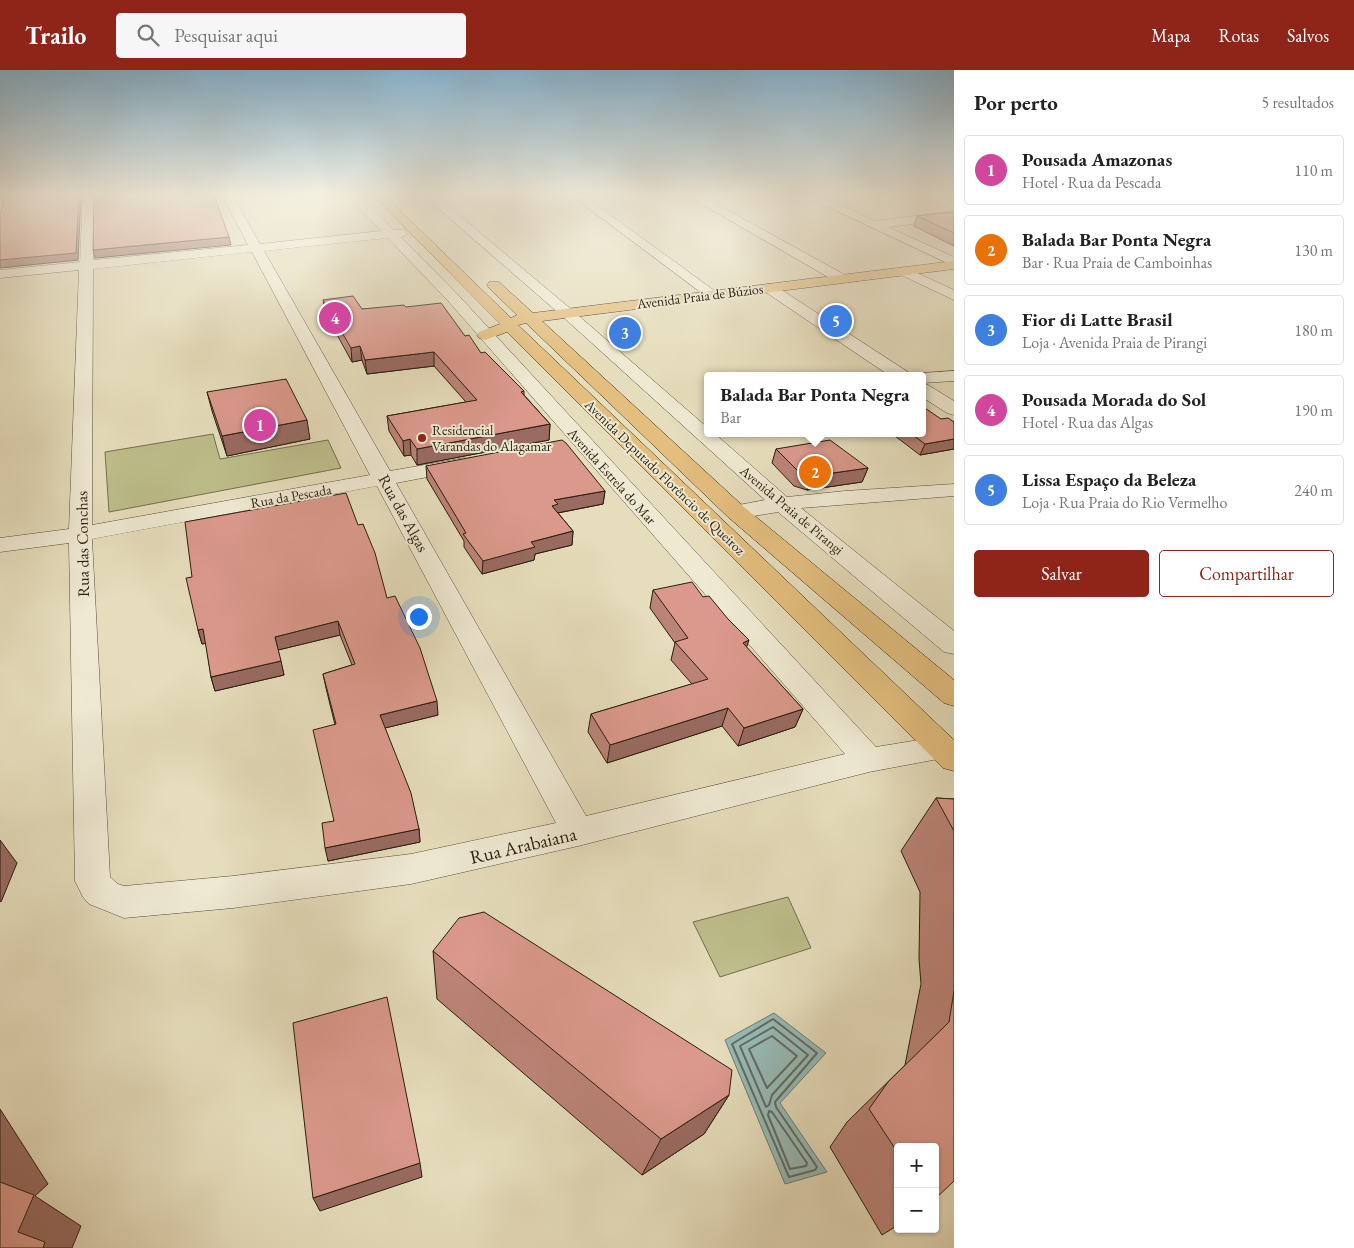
<!DOCTYPE html>
<html lang="pt">
<meta charset="utf-8">
<style>
:root{--surface:#fff;--page:#f6f6f6;--text:#222;--muted:#767676;--line:#e0e0e0;--accent:#8f2418}
body{margin:0;font-family:"EB Garamond",serif;background:var(--page);color:var(--text)}
.controls{position:absolute;right:15px;bottom:15px;display:grid;overflow:hidden;border-radius:5px;box-shadow:0 1px 4px #0004}
.controls button{width:45px;height:45px;display:grid;place-items:center;padding:0;border:0;border-bottom:1px solid var(--line);background:var(--surface);color:var(--text);font:25px sans-serif}
.you{position:absolute;left:418px;top:546px;width:18px;height:18px;margin:-12px;border:4px solid #fff;border-radius:50%;background:#1a73e8;box-shadow:0 0 0 8px #1a73e833}
.badge{display:grid;place-items:center;width:32px;height:32px;border-radius:50%;background:var(--accent);color:#fff;font-size:16px;font-weight:700}
.pin{position:absolute;translate:-50% -50%;border:2px solid #fff;box-shadow:0 1px 5px #0006}
.popup{position:absolute;left:704px;top:302px;width:222px;height:65px;box-sizing:border-box;display:grid;place-content:center;border-radius:5px;background:var(--surface);filter:drop-shadow(0 1px 4px #0005);font-size:16px;white-space:nowrap;color:var(--muted)}
.popup b{font-size:19px;color:var(--text)}
.popup::after{content:'';position:absolute;left:50%;top:100%;margin-left:-10px;border:10px solid transparent;border-top-color:var(--surface)}
.list{margin:0;padding:0;list-style:none}
h2{display:flex;justify-content:space-between;align-items:center;height:65px;margin:0;padding:0 20px;font-size:21px}
h2 small{font-size:16px;font-weight:400;color:var(--muted)}
.list li{display:grid;grid-template-columns:32px 1fr auto;gap:15px;align-items:center;box-sizing:border-box;height:70px;margin:0 10px 10px;padding:0 10px;border:1px solid var(--line);border-radius:5px}
.list b{display:block;font-size:19px;white-space:nowrap}
.list p{margin:0;font-size:16px;white-space:nowrap;color:var(--muted)}
.list em{font-size:16px;font-style:normal;color:var(--muted)}
.actions{display:flex;gap:10px;padding:15px 20px}
.actions a{flex:1;padding:11px 0;border:1px solid var(--accent);border-radius:5px;text-align:center;font-size:18px;color:var(--accent)}
.actions .main{background:var(--accent);color:#fff}
.icon{flex:none;width:28px;height:28px;fill:none;stroke:currentColor;stroke-width:2;stroke-linecap:round;stroke-linejoin:round}
.map{position:relative;flex:none;width:954px;height:1178px;overflow:hidden}
header{display:flex;align-items:center;gap:30px;box-sizing:border-box;height:70px;padding:0 25px;background:var(--accent);color:#fff}
header strong{font-size:24px}
nav{display:flex;gap:28px;margin-inline-start:auto;font-size:18px}
.search{width:350px;height:45px;background:var(--page);display:flex;align-items:center;gap:12px;box-sizing:border-box;padding:0 18px;border-radius:5px;color:var(--muted);font-size:19px}
main{display:flex}
aside{flex:1;background:var(--surface)}
.map>svg:first-child{display:block}
.green{fill:#bdbe8b;stroke:#736e4c}
.water{fill:#97bab7;stroke:#6b7b73}
.lines{fill:none;stroke-linecap:round;stroke-linejoin:round}
.shore{stroke:#606c62;stroke-width:2}
.minor-casing{stroke:#584d3a;stroke-width:1}
.major-casing{stroke:#291d0e;stroke-width:1}
.minor{fill:#efe9d3;fill-rule:evenodd}
.major{fill:#e3be7e;fill-rule:evenodd}
.wall{fill:#bc8478;stroke:#291d0e}
.shaded-wall{fill:#996b62;stroke:#291d0e}
.building{fill:#db998c;stroke:#291d0e}
.poi-dot{fill:#8f2418;stroke:#efe9d3;stroke-width:2}
.labels{text-anchor:middle;stroke-width:4;stroke-linejoin:round;paint-order:stroke}
.far-street-label{font-size:14px;fill:#291d0e;stroke:#efe9d3}
.far-poi-label{font-size:14px;fill:#291d0e;stroke:#efe9d3;text-anchor:start}
.street-label{font-size:16px;fill:#291d0e;stroke:#efe9d3}
.near-street-label{font-size:19px;fill:#291d0e;stroke:#efe9d3}
</style>
<header>
<strong>Trailo</strong>
<div class="search"><svg class="icon" aria-label="search" viewBox="0 0 24 24"><circle cx="10" cy="10" r="6"/><path d="M15 15l6 6"/></svg>Pesquisar aqui</div>
<nav><a>Mapa</a><a>Rotas</a><a>Salvos</a></nav>
</header>
<main>
<div class="map">
<svg width="954" height="1178" viewBox="0 0 954 1178">
<rect width="100%" height="100%" fill="#e6ddbc"/>
<filter id="stains"><feTurbulence type="fractalNoise" baseFrequency=".004" numOctaves="4"/><feColorMatrix values="0 0 0 0 .2 0 0 0 0 .09 0 0 0 0 .02 0 0 0 .5 -.17"/></filter>
<radialGradient id="worn" r=".72"><stop offset=".6" stop-color="#630" stop-opacity="0"/><stop offset="1" stop-color="#630" stop-opacity=".3"/></radialGradient>
<path class="green" d="M213,364l7,25 108,-19 13,28 -232,44 -4,-60z
M788,827l23,51 -91,29 -27,-55z"/>
<path class="water" d="M774,943l52,40 -46,50 47,69 -42,12 -60,-144z"/>
<g class="lines">
<path class="shore" d="M773,949l44,34 -42,49 1,5 41,60 -2,3 -26,7 -57,-133z
M773,957l35,28 -36,40 -3,10 -3,2 -26,-61z
M772,966l25,20 -30,32 -18,-39z
M769,1041l3,1 35,51 -1,3 -16,3 -22,-54z"/>
<g class="minor-casing">
<path id="minor" d="M83,125h11l-1,65 155,-15 -26,-50h10l28,49 121,-13 -34,-36h12l35,35h11l2,3 -2,3 -4,1 58,59 417,451 67,-11 11,4v16l-85,16 -291,74 -167,38 -178,24 -109,10 -35,-14 -6,-7 -8,-16 -6,-338 -69,9v-14l69,-9 10,-259 -79,8v-8l80,-8zM388,168l61,64 396,452 -259,62 -190,-333 68,-13 7,-2 3,-4 -3,-4 -7,-2 -74,13 -126,-220zM252,182l118,223 -278,50 1,-256zM377,416l179,337 -145,31 -178,22 -109,10 -6,-2 -8,-7 -18,-338z
M423,125h12l137,115 136,118v5h6l73,64 58,-6 109,-7v12l-153,12 153,123v23l-10,-2 -166,-140 -42,7 -8,-2 -3,-5 3,-5 37,-7 -203,-184z
M571,125h12l136,99 -2,3h-10z
M686,125h14l145,80 2,3 -7,4 -5,-1z
M803,125h15l57,26 79,-10v8l-66,8 66,30v9z
M917,125h16l21,8v7l-35,-13z
M904,197l50,23v10l-55,-26 -2,-3z
M769,214l5,1 134,87 3,4h-21l-126,-85 -2,-3 2,-3z
M954,301v10l-32,2v-7h-7l7,-3z
M922,314l6,1 26,16v14l-7,-2 -25,-16z"/>
</g>
<g class="major-casing">
<path id="major" d="M373,125h11l127,123 6,-3 -28,-27 -2,-3 2,-3h10l34,31 421,-52v8l-412,52 202,186 210,173v26l-10,-3 -216,-186 -202,-194 -8,2 436,415v31l-11,-3 -436,-436 -22,8 -6,-2 -2,-3 2,-3 21,-8z"/>
</g>
<use href="#minor" class="minor"/>
<use href="#major" class="major"/>
</g>
<path class="wall" d="M954,142v34l-40,-20 3,-10z
M323,230l39,9 44,-2 59,29 16,17 43,38v4l26,29 -1,16 -132,25 -6,-10 -7,1 -15,-25 -2,-15 79,-14 -32,-36 -67,8 -5,-14 -10,2 -27,-49z
M207,322l103,47 -83,17 -15,-45z
M941,349l13,3v27l-34,6 -29,-22h31z
M776,379l92,19 -6,14 -55,8 -13,-4 -22,-23z
M426,396l179,25 -2,13 -45,9 15,18 -1,14 -37,9 -1,6 -52,14 -18,-27v-6l-37,-62z
M653,520l50,7 44,51 56,61 -8,18 -57,19 -16,-20 -115,37 -19,-31 3,-18 101,-30 -21,-24 4,-17 -25,-35z
M387,528l51,117 -53,13 34,101 1,13 -92,19 6,-40 1,-96 -9,-37 -3,-14 29,-9 -12,-30 -62,15 6,25 -69,16 -4,-14 -5,-34 -4,1 -4,-14z
M936,728l18,1v382l-56,-34v78l-16,10 -52,-88 17,-25 58,-57 16,-81 -2,-25 1,-67 -19,-41z
M433,881l296,144 -25,39 -62,41 -205,-176z"/>
<path class="shaded-wall" d="M79,125h2l-3,65 -78,8v-8z
M229,167l2,8 -136,13 -2,-8z
M360,276l2,14 -10,2 -1,-14z
M434,282v14l-67,8 -2,-14z
M307,350l3,19 -83,17 -5,-20z
M550,354l-1,16 -132,25v-16z
M410,369l1,16 -7,1 -1,-15z
M954,369v10l-34,6 5,-11z
M868,398l-6,14 -55,8 5,-14z
M605,421l-2,13 -46,9 -5,-7 2,-6z
M573,461l-1,14 -37,9 -1,6 -52,14 1,-13 48,-19z
M338,551l2,14 -62,15 -3,-13z
M203,559l5,14 -6,1 -4,-14z
M749,570l-6,18v-15z
M281,591l3,14 -69,16 -4,-14z
M437,631l1,14 -57,14 -1,-14z
M728,638l-6,18 -115,37 3,-18z
M803,639l-8,18 -57,19 6,-18z
M419,759l1,13 -92,19 -3,-13z
M0,770l17,23 -16,39 -1,-1z
M729,1025l-25,39 -62,41 19,-36z
M0,1039l48,75 -13,12 46,30 -9,22h-29l-25,-16 -18,-44z
M420,1093l2,14 -102,34 -7,-13z"/>
<path class="building" d="M6,125h73l-3,58 -76,7v-46z
M94,125h120l15,42 -136,13z
M954,142v21l-37,-17z
M353,226l9,13 42,-4 2,2 35,-4 24,33 4,-1 12,18 4,-1 39,39 -3,1 29,32 -133,25 -7,-10 -7,2 -16,-25 90,-16 -43,-48 -69,8 -5,-14 -9,2 -28,-48z
M286,309l21,41 -85,16 -15,-44z
M922,336l19,13 7,-1 6,4v17l-29,5 -15,-11h12z
M562,370l4,3 39,48 -51,9 4,4 -6,2 21,25 -42,11 4,5 -52,14 -20,-27 3,-1 -40,-67z
M830,370l38,28 -56,8 -13,-4 -23,-23z
M346,423l12,32 5,-1 12,29 12,45 8,-2 25,52 17,53 -57,14 31,78 8,36 -94,19 -3,-25 12,-2 -21,-91 23,-6 -13,-50 32,-10 -17,-43 -63,16 6,24 -70,16 -8,-48 -5,1 -12,-52 6,-1 -7,-55z
M692,512l11,15 6,-1 19,23 21,21 -6,3 60,66 -59,19 -16,-20 -118,37 -19,-31 117,-35 -33,-37 13,-4 -35,-48z
M936,728l18,1v32z
M484,842l248,158 -3,25 -68,44 -228,-188 26,-33z
M954,921v190l-19,18v-52h-37v6l-29,-44 19,-27 61,-60z
M387,927l33,166 -107,35 -20,-175z
M0,1112l34,13 -16,37 27,10 -2,6h-43z"/>
<linearGradient id="sky" x2="0" y2="1"><stop stop-color="#87b6d4"/><stop offset="0.43" stop-color="#f4f0e1"/><stop offset="1" stop-color="#f4f0e1" stop-opacity="0"/></linearGradient>
<rect width="954" height="290" fill="url(#sky)"/>
<circle class="poi-dot" cx="422" cy="368" r="5"/>
<g class="labels">
<g class="far-street-label">
<text transform="translate(700 226) rotate(-7)" y="5">Avenida Praia de Búzios</text>
<text transform="translate(612 406) rotate(48)" y="5">Avenida Estrela do Mar</text>
<text transform="translate(665 407) rotate(44)" y="5">Avenida Deputado Florêncio de Queiroz</text>
<text transform="translate(291 426) rotate(-10)" y="5">Rua da Pescada</text>
<text transform="translate(792 440) rotate(40)" y="5">Avenida Praia de Pirangi</text>
</g>
<g class="far-poi-label">
<text x="432" y="365">Residencial<tspan x="432" dy="16">Varandas do Alagamar</tspan></text>
</g>
<g class="street-label">
<text transform="translate(404 443) rotate(61)" y="6">Rua das Algas</text>
<text transform="translate(82 474) rotate(-91)" y="6">Rua das Conchas</text>
</g>
<g class="near-street-label">
<text transform="translate(523 775) rotate(-13)" y="7">Rua Arabaiana</text>
</g>
</g>
<rect width="100%" height="100%" filter="url(#stains)"/>
<rect width="100%" height="100%" fill="url(#worn)"/>
</svg>
<div class="controls">
<button>+</button>
<button>−</button>
</div>
<div class="you"></div>
<div class="pin badge" style="left:260px;top:355px;background:#d1479c">1</div>
<div class="pin badge" style="left:815px;top:402px;background:#e8710a">2</div>
<div class="popup"><b>Balada Bar Ponta Negra</b>Bar</div>
<div class="pin badge" style="left:625px;top:263px;background:#3f7fe0">3</div>
<div class="pin badge" style="left:335px;top:248px;background:#d1479c">4</div>
<div class="pin badge" style="left:836px;top:251px;background:#3f7fe0">5</div>
</div>
<aside>
<h2>Por perto<small>5 resultados</small></h2>
<ul class="list">
<li><span class="badge" style="background:#d1479c">1</span><div><b>Pousada Amazonas</b><p>Hotel · Rua da Pescada</p></div><em>110 m</em></li>
<li><span class="badge" style="background:#e8710a">2</span><div><b>Balada Bar Ponta Negra</b><p>Bar · Rua Praia de Camboinhas</p></div><em>130 m</em></li>
<li><span class="badge" style="background:#3f7fe0">3</span><div><b>Fior di Latte Brasil</b><p>Loja · Avenida Praia de Pirangi</p></div><em>180 m</em></li>
<li><span class="badge" style="background:#d1479c">4</span><div><b>Pousada Morada do Sol</b><p>Hotel · Rua das Algas</p></div><em>190 m</em></li>
<li><span class="badge" style="background:#3f7fe0">5</span><div><b>Lissa Espaço da Beleza</b><p>Loja · Rua Praia do Rio Vermelho</p></div><em>240 m</em></li>
</ul>
<div class="actions"><a class="main">Salvar</a><a>Compartilhar</a></div>
</aside>
</main>
